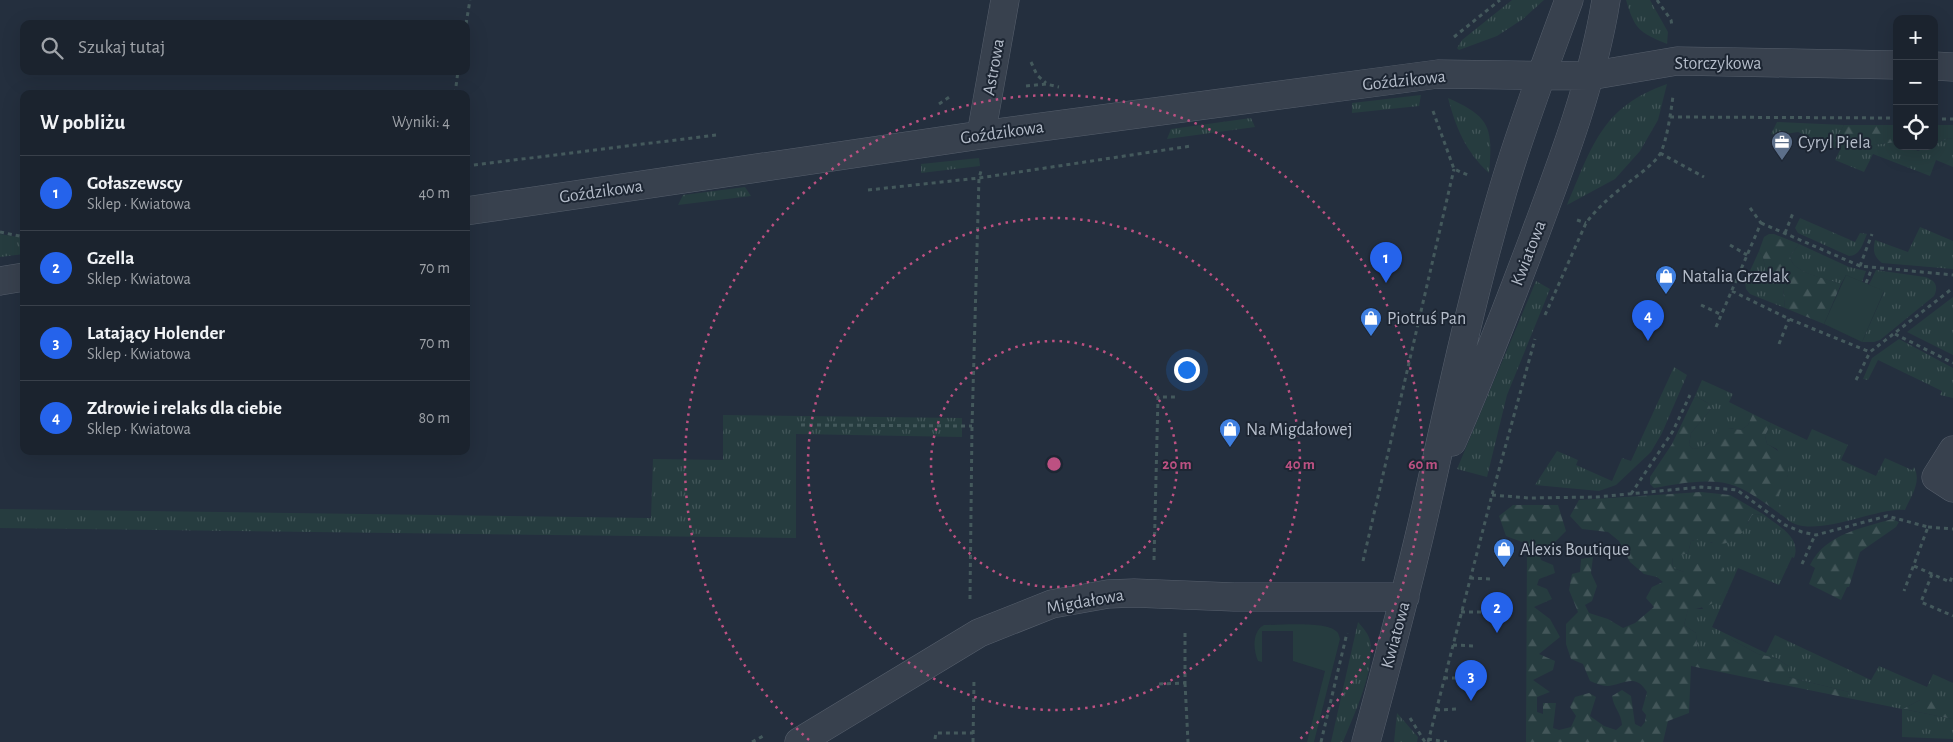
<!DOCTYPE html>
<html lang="pl">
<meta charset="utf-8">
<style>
:root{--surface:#1b232e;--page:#242b36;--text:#f1f3f6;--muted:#a0a4aa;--line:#39404a;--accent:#2563eb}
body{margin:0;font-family:"Alegreya Sans",sans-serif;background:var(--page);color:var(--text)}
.controls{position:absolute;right:15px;top:15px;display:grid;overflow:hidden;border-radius:10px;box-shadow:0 5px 20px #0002}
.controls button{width:45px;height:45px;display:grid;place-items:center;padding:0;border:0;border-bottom:1px solid var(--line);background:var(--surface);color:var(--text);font:25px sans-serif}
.you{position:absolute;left:1186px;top:369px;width:18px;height:18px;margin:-12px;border:4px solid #fff;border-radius:50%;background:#1a73e8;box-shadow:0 0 0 8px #1a73e833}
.badge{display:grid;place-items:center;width:32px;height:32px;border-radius:50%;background:var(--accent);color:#fff;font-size:16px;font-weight:700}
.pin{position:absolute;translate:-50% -41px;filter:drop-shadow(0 1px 2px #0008)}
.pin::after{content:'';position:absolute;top:26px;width:18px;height:15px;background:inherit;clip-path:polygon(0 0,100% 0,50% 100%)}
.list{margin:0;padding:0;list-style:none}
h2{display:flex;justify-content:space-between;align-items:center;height:65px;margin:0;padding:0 20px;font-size:21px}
h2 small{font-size:16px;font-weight:400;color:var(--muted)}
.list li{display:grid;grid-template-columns:32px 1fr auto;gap:15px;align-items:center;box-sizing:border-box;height:75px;padding:0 20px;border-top:1px solid var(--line)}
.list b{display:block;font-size:19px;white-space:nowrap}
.list p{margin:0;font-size:16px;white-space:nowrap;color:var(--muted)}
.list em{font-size:16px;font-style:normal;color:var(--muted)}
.icon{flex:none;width:28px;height:28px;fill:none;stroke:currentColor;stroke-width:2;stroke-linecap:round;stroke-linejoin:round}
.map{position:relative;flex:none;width:1953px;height:742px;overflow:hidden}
.search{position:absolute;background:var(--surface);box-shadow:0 5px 20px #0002;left:20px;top:20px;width:450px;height:55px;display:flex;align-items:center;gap:12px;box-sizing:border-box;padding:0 18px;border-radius:10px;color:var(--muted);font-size:19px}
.panel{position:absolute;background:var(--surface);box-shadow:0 5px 20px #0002;left:20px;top:90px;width:450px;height:365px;border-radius:10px}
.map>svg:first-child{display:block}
.grass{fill:url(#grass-tufts)}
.forest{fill:url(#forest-firs)}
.green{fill:#263c3f}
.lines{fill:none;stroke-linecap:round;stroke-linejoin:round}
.minor-casing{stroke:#565f6c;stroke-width:29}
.path{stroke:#44595c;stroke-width:3;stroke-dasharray:4 4;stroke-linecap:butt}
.minor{stroke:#38414e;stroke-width:28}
.ring{fill:none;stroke:#bd5182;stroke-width:2.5;stroke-dasharray:2.5 5}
.labels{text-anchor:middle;stroke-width:4;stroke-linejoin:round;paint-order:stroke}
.street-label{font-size:18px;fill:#b4bcc9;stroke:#1d2633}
.poi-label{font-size:18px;fill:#b4bcc9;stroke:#1d2633;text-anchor:start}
.centre{fill:#bd5182;stroke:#1d2633;stroke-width:2.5}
.ring-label{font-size:15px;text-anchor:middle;font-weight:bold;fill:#bd5182;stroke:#1d2633;stroke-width:4;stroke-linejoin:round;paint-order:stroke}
</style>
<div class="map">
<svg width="1953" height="742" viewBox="0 0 1953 742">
<defs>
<pattern id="grass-tufts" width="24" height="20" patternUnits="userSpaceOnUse" patternTransform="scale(1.25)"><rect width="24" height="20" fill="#263c3f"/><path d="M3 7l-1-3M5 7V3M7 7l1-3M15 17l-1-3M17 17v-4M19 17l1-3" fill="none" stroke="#435659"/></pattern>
<pattern id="forest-firs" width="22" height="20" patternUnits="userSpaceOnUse" patternTransform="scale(1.25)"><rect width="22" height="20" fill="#263c3f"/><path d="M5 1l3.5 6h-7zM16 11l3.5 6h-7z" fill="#435659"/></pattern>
</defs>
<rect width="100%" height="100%" fill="#242f3e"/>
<path class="grass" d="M1512,0h32l-21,19 -26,17 -38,14 -2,-2 5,-8z
M1626,0h24l18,32 -1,12c-28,-12 -32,-14 -41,-44z
M1667,84l-9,36 -18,31 -25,28 -48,26c25,-58 34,-98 100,-121z
M1421,95l-2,11 -67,7v-10z
M1448,98c43,19 45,30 41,75 -23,-21 -33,-45 -41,-75z
M1251,118l4,9 -88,12 4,-10z
M1777,122l67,3 -9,16 13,7 48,-6 1,4h10l11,5 11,-5h5v-2l15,-6 4,1v28l-17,-7 -6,16 -57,-22 -9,18 -29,-12 5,-10 -42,-18 -13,2 -2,4 -12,-4z
M979,158l1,8 -59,7v-9z
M745,187l6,9 -73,9 5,-10z
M1800,218l55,24 5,-9 7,1c-4,9 -7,22 -18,22l-51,-23 -3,-5z
M1920,227l33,14v28l-71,-6c-9,-7 -9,-13 -7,-23l33,12z
M0,234l24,4v16l-24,3z
M1799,244l50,23 17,4 -4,11 -16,-7 -5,9c-16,-6 -50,-11 -51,-28z
M1759,251l4,6 4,20 21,8 -5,4 2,19 -35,-14 -4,-5 -1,-7z
M1876,270l49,7c10,3 14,9 9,19l-54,44 -6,2h-12l22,-50 -15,-7z
M1536,281l14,8 -43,106 -20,82 -30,-8z
M1953,297v58l-46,-23z
M1899,339l54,29v30l-13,-3 2,-4 -64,-31 -10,20 -5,-1 9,-21z
M1674,367l13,8 -25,58 -11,19 -35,33 -17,6 -64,-6 22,-34 21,9 -2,5 36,16 10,-23 9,3z
M1702,380l31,14 -4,8 24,12 -5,11 -7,5 -13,-2 -26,20 -9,1 -4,-4 2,-12 20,-24 -3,-6 -13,-7z
M723,415l239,3v19l-166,-3v104l-796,-10v-19l651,9 2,-59 70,1z
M1771,423l36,17 5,-11 36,16 -7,15 35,16 9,-18 27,12 2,-3c8,15 -3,29 -9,43 -32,-3 -100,35 -122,5 -3,-5 -6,-13 -5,-19 2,-6 7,-14 10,-21l-11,-26 -10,-5 -2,-8z
M1763,514c15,12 39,23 31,44l-2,-1 -13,28 -41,-17 -26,59 54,26 9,-18 96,45 8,-14 48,21 6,-13 20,9v17h-33l-17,9 50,10v20l-51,-2v-28l-54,-11 1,-6 -61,-15v-11l-12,-8 -18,-4 -27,-15 -30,18 -4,-11 -1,-13 -12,-8 4,-16h15l-19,-37 -11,-4 -1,-11 16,-4 3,-12 11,-3 10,5 36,-20 4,-8z
M1358,622c5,6 11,12 12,19 5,31 -16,73 -27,101h-12z
M1397,713l21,24 -1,5h-23z"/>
<path class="forest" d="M1844,125h53v17l-49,6 -13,-7z
M1934,125h19v14l-4,-1 -15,6z
M1769,234h5l25,10 -9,12c1,17 36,22 51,28l-17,40 -39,-16 -2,-19 5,-4 -21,-8 -4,-20 -4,-6 5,-14z
M1695,396l13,7 3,6 -20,24 -2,12 4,4c14,-1 19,-8 25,-20l10,-1 13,2 7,-5 5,-11 18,9 -6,13 2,8c12,6 26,18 20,34 -2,6 -7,12 -8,18 -2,8 2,16 7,22 -18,-12 -36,-28 -57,-34 -24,-6 -51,0 -75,4l-4,-4v-7l22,-33z
M1701,492l29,3 33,19 -11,1c-9,17 -15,32 -38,28 -13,-2 -7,-6 -23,-2l-3,12 -16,5 1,10 11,4c17,-11 23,-16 40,-4 3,30 -8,39 -36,42l-4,15 12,8 1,13 4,10 14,-17h16l27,15 18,4 12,8v11l61,15 -1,6 -157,-32 -2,47 -21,8 -5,21h-137l1,-198 -21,-8 -7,-20 14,-11h45l8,26 -15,15 -12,4 2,10 12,5 2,8 -16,6 -2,6 10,4 5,10 -18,8 16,12 10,18 -21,17 16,7 -2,9 -20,10 17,12 -13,5v15l6,2v-11h13l-3,25 6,2 12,-3 5,-11 -6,-9 5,-10 14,-4 7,4 -6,19 14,10 12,4 6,-5c-1,-13 -8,-16 -10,-29l10,-6 9,6 4,28 6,3 4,-5 1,-7 -4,-5 5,-18c-12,-20 -24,-7 -40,-6 -5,0 -12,-3 -17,-5l-7,-17 -12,-5 -5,-15v-20l12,-12 -9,-22 3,-16 8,-2 1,-13 12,-2 -2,16 6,13 -5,15 -7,4 4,8 19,6 15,9 12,-5 19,-16 -8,-9 6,-11 11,-5 -6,-5 -13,-3 -14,-12 -11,-21 -11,-9 -26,-3 -12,-13 9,-16z
M1892,519l7,3 -3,5 -36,25 -11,35h-2l-6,13 -32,-16 6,-16 -5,-3c15,-31 52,-37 82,-46z
M1920,700h33v19l-50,-10z"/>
<path class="green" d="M1846,275l38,16 -22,51 -38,-18z
M1264,625c15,0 62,-4 72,6 3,2 3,5 4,8l-26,103h-7l18,-71 -32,-10v-30h-31v31l-4,-1c-5,-11 -6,-30 6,-36z"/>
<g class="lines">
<g class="minor-casing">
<path id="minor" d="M1934,66l19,1
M981,135l24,-135
M466,211l515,-76 457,-61 151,2 88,-15 220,4
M0,281l24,-4
M1452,442c30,-68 56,-136 82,-205 29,-77 59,-156 72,-237
M1953,450l-17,27 17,11
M799,742l180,-109 73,-29 56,-10 26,-1 100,4h171
M1366,742c22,-81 44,-162 62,-244 23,-103 45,-206 75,-308 19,-65 43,-127 66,-190"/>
</g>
<path class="path" d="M1657,0l14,20 1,6
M466,24l4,-24
M1454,37l46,-37
M1031,62l6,13 9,8
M1026,86l20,-2 13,3
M455,94l3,-23
M939,104l12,-8
M1433,111l21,58 16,7
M1670,117l227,1
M1934,119h19
M1660,153l44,24
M466,166l250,-31
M868,190l111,-12 212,-32
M1577,220l9,3
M1761,223l99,43 93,9
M0,232l24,5
M1785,233l8,-20
M1730,245l17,10
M1860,266l12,-32
M1866,283l6,-15
M1732,291l57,28 81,33 83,-64
M1701,305l21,10
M1545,315l41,-92c12,-16 26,-28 42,-40 11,-9 25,-18 32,-29 7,-13 11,-43 13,-58
M1716,327l45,-104 -13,-18
M1895,334l58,29
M1779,344l10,-25
M1856,380l14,-28
M801,425l171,1
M1631,494l42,-63 17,-36
M1492,495l37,3 68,-1 104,-10 36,3 48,35 17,7 14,3 71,-19 41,11 -24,64
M1928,527l25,2
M1154,560l4,-163h18
M1363,561l91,-392
M1802,564l13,-29
M1914,566l36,16 3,-8
M1932,574l-11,28 32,14
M1470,578l21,1
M970,599l2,-173 7,-248 2,-7
M1461,612h22
M1453,645l22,1
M1444,678h23
M1185,683l3,59
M1159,684l26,-1v-52
M1436,710l22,-1
M1410,718l15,24
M935,739l1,-6h37
M1428,739l19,3
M752,742l13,-7
M973,742l1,-64
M1321,742l26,-109
M1428,742l64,-247 43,-156"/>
<use href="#minor" class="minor"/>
</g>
<g class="ring">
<circle cx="1054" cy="464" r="123"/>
<circle cx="1054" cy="464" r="246"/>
<path d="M809 740A369 369 0 1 1 1299 740"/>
</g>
<defs>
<g id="office-pin" transform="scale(1.125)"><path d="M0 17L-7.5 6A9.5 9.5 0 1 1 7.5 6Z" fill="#5c6f8a" stroke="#1d2633"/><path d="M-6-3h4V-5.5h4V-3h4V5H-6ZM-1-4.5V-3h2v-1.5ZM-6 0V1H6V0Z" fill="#fff"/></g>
<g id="shop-pin" transform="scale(1.125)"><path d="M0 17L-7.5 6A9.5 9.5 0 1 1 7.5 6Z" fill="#3f7fe0" stroke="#1d2633"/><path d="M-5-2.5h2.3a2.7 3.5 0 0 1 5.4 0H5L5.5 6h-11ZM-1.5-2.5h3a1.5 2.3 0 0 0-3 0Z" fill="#fff"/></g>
</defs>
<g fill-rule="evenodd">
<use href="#office-pin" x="1782" y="142"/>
<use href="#shop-pin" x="1666" y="276"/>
<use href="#shop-pin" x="1371" y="318"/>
<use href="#shop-pin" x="1230" y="429"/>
<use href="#shop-pin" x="1504" y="549"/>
</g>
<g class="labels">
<g class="street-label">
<text x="1718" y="69">Storczykowa</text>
<text transform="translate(993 67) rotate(-80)" y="6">Astrowa</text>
<text transform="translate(1404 80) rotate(-6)" y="6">Goździkowa</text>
<text transform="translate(1002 132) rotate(-8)" y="6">Goździkowa</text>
<text transform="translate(601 191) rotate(-8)" y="6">Goździkowa</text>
<text transform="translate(1528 253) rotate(-69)" y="6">Kwiatowa</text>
<text transform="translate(1085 601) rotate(-10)" y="6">Migdałowa</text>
<text transform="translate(1395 635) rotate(-75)" y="6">Kwiatowa</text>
</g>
<g class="poi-label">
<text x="1798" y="148">Cyryl Piela</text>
<text x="1682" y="282">Natalia Grzelak</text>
<text x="1387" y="324">Piotruś Pan</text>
<text x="1246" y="435">Na Migdałowej</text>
<text x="1520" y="555">Alexis Boutique</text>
</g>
</g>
<circle cx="1054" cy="464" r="8" class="centre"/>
<g class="ring-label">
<text x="1177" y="469">20 m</text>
<text x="1300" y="469">40 m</text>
<text x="1423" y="469">60 m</text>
</g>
</svg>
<div class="controls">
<button>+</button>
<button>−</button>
<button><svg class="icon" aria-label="locate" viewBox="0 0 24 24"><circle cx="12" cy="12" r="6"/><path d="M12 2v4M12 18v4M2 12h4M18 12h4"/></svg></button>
</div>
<div class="you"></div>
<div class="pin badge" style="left:1386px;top:283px">1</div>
<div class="pin badge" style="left:1497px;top:633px">2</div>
<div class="pin badge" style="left:1471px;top:701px">3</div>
<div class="pin badge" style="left:1648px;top:341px">4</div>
<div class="search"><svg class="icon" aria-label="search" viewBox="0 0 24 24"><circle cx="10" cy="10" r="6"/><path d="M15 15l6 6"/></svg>Szukaj tutaj</div>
<section class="panel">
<h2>W pobliżu<small>Wyniki: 4</small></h2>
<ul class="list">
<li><span class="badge">1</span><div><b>Gołaszewscy</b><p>Sklep · Kwiatowa</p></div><em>40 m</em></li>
<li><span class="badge">2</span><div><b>Gzella</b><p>Sklep · Kwiatowa</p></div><em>70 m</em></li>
<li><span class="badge">3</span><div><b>Latający Holender</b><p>Sklep · Kwiatowa</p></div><em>70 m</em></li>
<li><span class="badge">4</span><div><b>Zdrowie i relaks dla ciebie</b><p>Sklep · Kwiatowa</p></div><em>80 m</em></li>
</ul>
</section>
</div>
